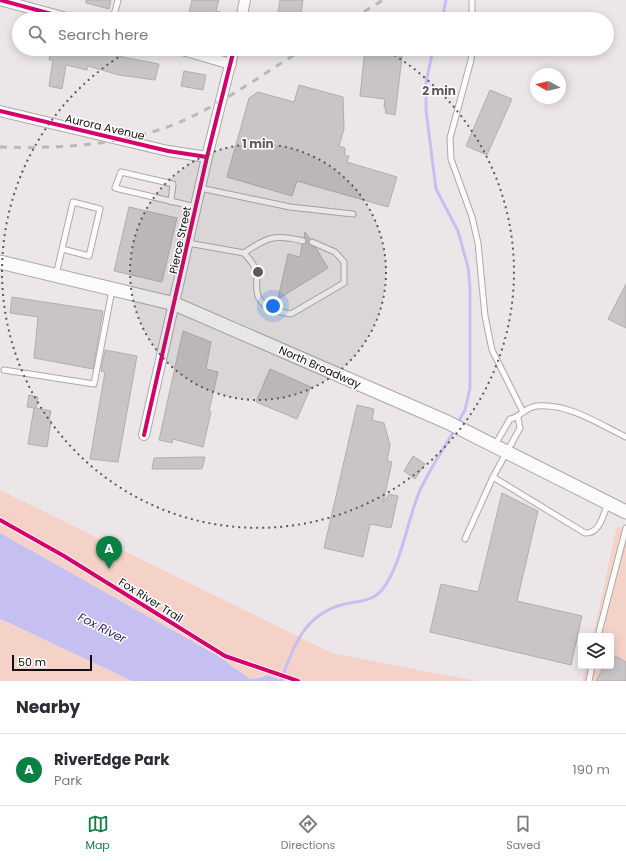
<!DOCTYPE html>
<style>
:root{--surface:#fff;--page:#f7f7f7;--text:#2b2b33;--muted:#7c7c81;--line:#e1e1e2;--accent:#0b8043}
body{margin:0;font-family:Poppins,sans-serif;background:var(--page);color:var(--text)}
.controls{position:absolute;right:12px;bottom:12px;display:grid;overflow:hidden;border-radius:4px;box-shadow:0 2px 10px #0003}
.controls button{width:36px;height:36px;display:grid;place-items:center;padding:0;border:0;border-bottom:1px solid var(--line);background:var(--surface);color:var(--text);font:20px sans-serif}
.compass{position:absolute;left:530px;top:68px;width:36px;height:36px;border-radius:50%;background:var(--surface);box-shadow:0 2px 10px #0003;rotate:278deg}
.scale{position:absolute;left:12px;bottom:10px;width:80px;box-sizing:border-box;padding-left:4px;border:2px solid #110d10;border-top:0;font-size:11px;line-height:14px;white-space:nowrap;color:#110d10;-webkit-text-stroke:3px #fff;paint-order:stroke}
.you{position:absolute;left:273px;top:306px;width:14px;height:14px;margin:-10px;border:3px solid #fff;border-radius:50%;background:#1a73e8;box-shadow:0 0 0 6px #1a73e833}
.badge{display:grid;place-items:center;width:26px;height:26px;border-radius:50%;background:var(--accent);color:#fff;font-size:13px;font-weight:700}
.pin{position:absolute;translate:-50% -33px;filter:drop-shadow(0 1px 2px #0008)}
.pin::after{content:'';position:absolute;top:21px;width:14px;height:12px;background:inherit;clip-path:polygon(0 0,100% 0,50% 100%)}
.list{margin:0;padding:0;list-style:none}
h2{display:flex;justify-content:space-between;align-items:center;height:52px;margin:0;padding:0 16px;font-size:17px}
h2 small{font-size:13px;font-weight:400;color:var(--muted)}
.list li{display:grid;grid-template-columns:26px 1fr auto;gap:12px;align-items:center;box-sizing:border-box;height:72px;padding:0 16px;border-top:1px solid var(--line)}
.list b{display:block;font-size:15px;white-space:nowrap}
.list p{margin:0;font-size:13px;white-space:nowrap;color:var(--muted)}
.list em{font-size:13px;font-style:normal;color:var(--muted)}
.icon{flex:none;width:22px;height:22px;fill:none;stroke:currentColor;stroke-width:2;stroke-linecap:round;stroke-linejoin:round}
.map{position:relative;flex:none;width:626px;height:681px;overflow:hidden}
.search{position:absolute;background:var(--surface);box-shadow:0 2px 10px #0003;left:12px;right:12px;top:12px;height:44px;display:flex;align-items:center;gap:10px;box-sizing:border-box;padding:0 14px;border-radius:22px;color:var(--muted);font-size:15px}
.sheet{height:124px;background:var(--surface)}
nav{display:flex;justify-content:space-around;align-items:center;box-sizing:border-box;height:56px;border-top:1px solid var(--line);background:var(--surface);font-size:11px;color:var(--muted)}
nav a{display:grid;justify-items:center;gap:2px}
nav .on{color:var(--accent)}
.map>svg:first-child{display:block}
.green{fill:#f5d2c8}
.water{fill:#c5c0f1}
.lines{fill:none;stroke-linecap:round;stroke-linejoin:round}
.stream{stroke:#c5c0f1;stroke-width:3}
.building{fill:#c9c4c6;stroke:#b2adaf}
.lane-casing{stroke:#ada9ab;stroke-width:7}
.street-casing{stroke:#ada9ab;stroke-width:12}
.secondary-casing{stroke:#ada9ab;stroke-width:15}
.lane{stroke:#fcfbfc;stroke-width:5}
.street{stroke:#fcfbfc;stroke-width:10}
.secondary{stroke:#fcfbfc;stroke-width:13}
.rail{stroke:#bab9b9;stroke-width:3;stroke-dasharray:7 7;stroke-linecap:butt}
.cycleway-casing{stroke:#fff;stroke-width:6}
.cycleway{stroke:#d6006c;stroke-width:4}
.ring{fill:none;stroke:#5e595c;stroke-width:2;stroke-dasharray:2 4}
.labels{text-anchor:middle;stroke-width:3;stroke-linejoin:round;paint-order:stroke}
.street-label{font-size:11px;fill:#110d10;stroke:#fff}
.water-label{font-size:12px;font-style:italic;fill:#352372;stroke:#fff}
.centre{fill:#5e595c;stroke:#fff;stroke-width:2}
.ring-label{font-size:12px;text-anchor:middle;font-weight:bold;fill:#5e595c;stroke:#fff;stroke-width:3;stroke-linejoin:round;paint-order:stroke}
</style>
<div class="map">
<svg width="626" height="681" viewBox="0 0 626 681">
<rect width="100%" height="100%" fill="#ece6e9"/>
<path class="green" d="M0,490l332,163 144,28h-191l-18,-6 -17,4 -32,-23 -218,-117z
M617,526l9,4v151h-44l4,-15h25v-30h-18z
M0,619l132,62h-132z"/>
<path class="water" d="M0,533l218,123 32,23 12,-2 5,-2 18,6h-153l-127,-60 -5,-2z"/>
<g class="lines">
<path class="stream" d="M442,19l4,-19
M433,49l-7,34v27l10,79 22,42 10,36 2,21v100l-5,22 -8,14
M281,681c12,-35 24,-68 64,-77 13,-3 26,-2 36,-13 19,-22 26,-68 37,-96 9,-23 25,-44 37,-66"/>
</g>
<path class="building" d="M86,0h25l-2,9 -23,-6z
M192,0h27l-3,11 19,5 -1,3h-40l1,-4 -6,-2z
M280,0h23l-3,19h-23z
M51,49h44l28,8 36,7 -4,16 -36,-5 -31,-9 -1,4 -21,-5 -4,24 -13,-3 4,-26h-4z
M365,49h38l-8,66 -10,-2 1,-5h-2l1,-9 -25,-3z
M184,71l22,4 -3,15 -22,-4z
M299,85l44,12 1,32 -5,17 6,2v8h4l-2,6 50,15 -9,30 -91,-26 -5,15 -65,-19 22,-79 9,-6 36,10z
M490,90l22,9 -25,56 -21,-9z
M129,207l48,11 -15,64 -48,-11z
M305,232l5,7 -1,5 7,4 12,20 -50,31 10,-45 12,3 2,-12 5,-4 -3,-4z
M626,284v44l-18,-9z
M12,297l91,14 -10,58 -59,-11 4,-41 -28,-4z
M183,331l28,11 -5,27 12,3 -9,39 2,1 -8,35 -30,-8 -1,4 -13,-3z
M105,350l32,6 -19,106 -28,-3 15,-87 -4,-1z
M270,369l41,18 -14,32 -41,-17z
M29,395l9,2 -2,11 15,3 -2,9 2,1 -4,26 -19,-3 6,-36 -7,-1z
M357,405l17,4 -2,11 12,3 6,22 -3,16 5,1 -9,41 6,-9 9,2 -7,32 -21,-4 -7,33 -39,-9z
M413,456l12,8 -10,15 -11,-8z
M200,457h5l-3,12h-50l2,-11z
M502,493l36,18 -21,90 65,15 -11,49 -141,-33 11,-48 37,8z
M611,654l15,8v19h-30l8,-15h7z"/>
<g class="lines">
<g class="lane-casing">
<path id="lane" d="M113,19l5,-19
M472,19v-19
M472,49l-1,11 -21,78 1,21 21,58 6,26 7,73 7,34 31,62
M200,188l90,19 63,7
M171,202l2,-18 -52,-12 -6,16 81,19
M188,243l56,10c23,-16 31,-19 59,-12
M244,253c6,7 12,13 13,22 0,5 -1,11 0,16 1,16 21,21 34,23l53,-31v-21l-9,-10 -23,-10
M56,275l17,-73 27,7 -11,47 -27,-7
M4,370l90,14 18,-94
M495,445l15,-26c11,-2 15,-12 27,-13 31,-3 62,18 89,31
M493,477l27,-49 -2,-10
M465,539l28,-62 92,56c15,1 18,-18 23,-30
M598,636l28,-108
M589,681l3,-15"/>
</g>
<g class="street-casing">
<path id="street" d="M0,0l70,19
M241,19l4,-19
M179,49l52,15
M0,111l168,40 39,6
M144,435l63,-278 27,-108"/>
</g>
<g class="secondary-casing">
<path id="secondary" d="M0,262l175,42 272,118 179,90"/>
</g>
<use href="#lane" class="lane"/>
<use href="#street" class="street"/>
<use href="#secondary" class="secondary"/>
<path class="rail" d="M352,19l31,-19
M0,147c62,2 132,-2 189,-29 40,-19 77,-46 115,-69"/>
<g class="cycleway-casing">
<path id="cycleway" d="M0,0l70,19
M0,111l168,40 39,6
M144,435l63,-278 27,-108
M0,520l64,36 161,100 73,25"/>
</g>
<use href="#cycleway" class="cycleway"/>
</g>
<circle cx="258" cy="272" r="128" fill="#5e595c" fill-opacity=".12"/>
<g class="ring">
<circle cx="258" cy="272" r="128"/>
<path d="M220 19A256 256 0 0 1 296 19M384 49A256 256 0 1 1 132 49"/>
</g>
<g class="labels">
<g class="street-label">
<text transform="translate(105 127) rotate(13)" y="4">Aurora Avenue</text>
<text transform="translate(180 240) rotate(-78)" y="4">Pierce Street</text>
<text transform="translate(320 367) rotate(24)" y="4">North Broadway</text>
<text transform="translate(151 600) rotate(32)" y="4">Fox River Trail</text>
</g>
<g class="water-label">
<text transform="translate(102 628) rotate(27)" y="4">Fox River</text>
</g>
</g>
<circle cx="258" cy="272" r="6" class="centre"/>
<g class="ring-label">
<text x="439" y="95">2 min</text>
<text x="258" y="148">1 min</text>
</g>
</svg>
<div class="controls">
<button><svg class="icon" aria-label="layers" viewBox="0 0 24 24"><path d="M12 4l9 5-9 5-9-5zM3 14l9 5 9-5"/></svg></button>
</div>
<svg class="compass" viewBox="-18 -18 36 36"><path d="M0-13l5 13h-10z" fill="#e53935"/><path d="M0 13l5-13h-10z" fill="#7c7c81"/></svg>
<div class="scale">50 m</div>
<div class="you"></div>
<div class="pin badge" style="left:109px;top:569px">A</div>
<div class="search"><svg class="icon" aria-label="search" viewBox="0 0 24 24"><circle cx="10" cy="10" r="6"/><path d="M15 15l6 6"/></svg>Search here</div>
</div>
<section class="sheet">
<h2>Nearby<small></small></h2>
<ul class="list">
<li><span class="badge">A</span><div><b>RiverEdge Park</b><p>Park</p></div><em>190 m</em></li>
</ul>
</section>
<nav>
<a class="on"><svg class="icon" aria-label="map" viewBox="0 0 24 24"><path d="M3 6l6-2 6 2 6-2v14l-6 2-6-2-6 2zM9 4v14M15 6v14"/></svg>Map</a>
<a><svg class="icon" aria-label="directions" viewBox="0 0 24 24"><path d="M12 3l9 9-9 9-9-9zM9 14v-3h6M13 9l2 2-2 2"/></svg>Directions</a>
<a><svg class="icon" aria-label="saved" viewBox="0 0 24 24"><path d="M7 4h10v16l-5-4-5 4z"/></svg>Saved</a>
</nav>
